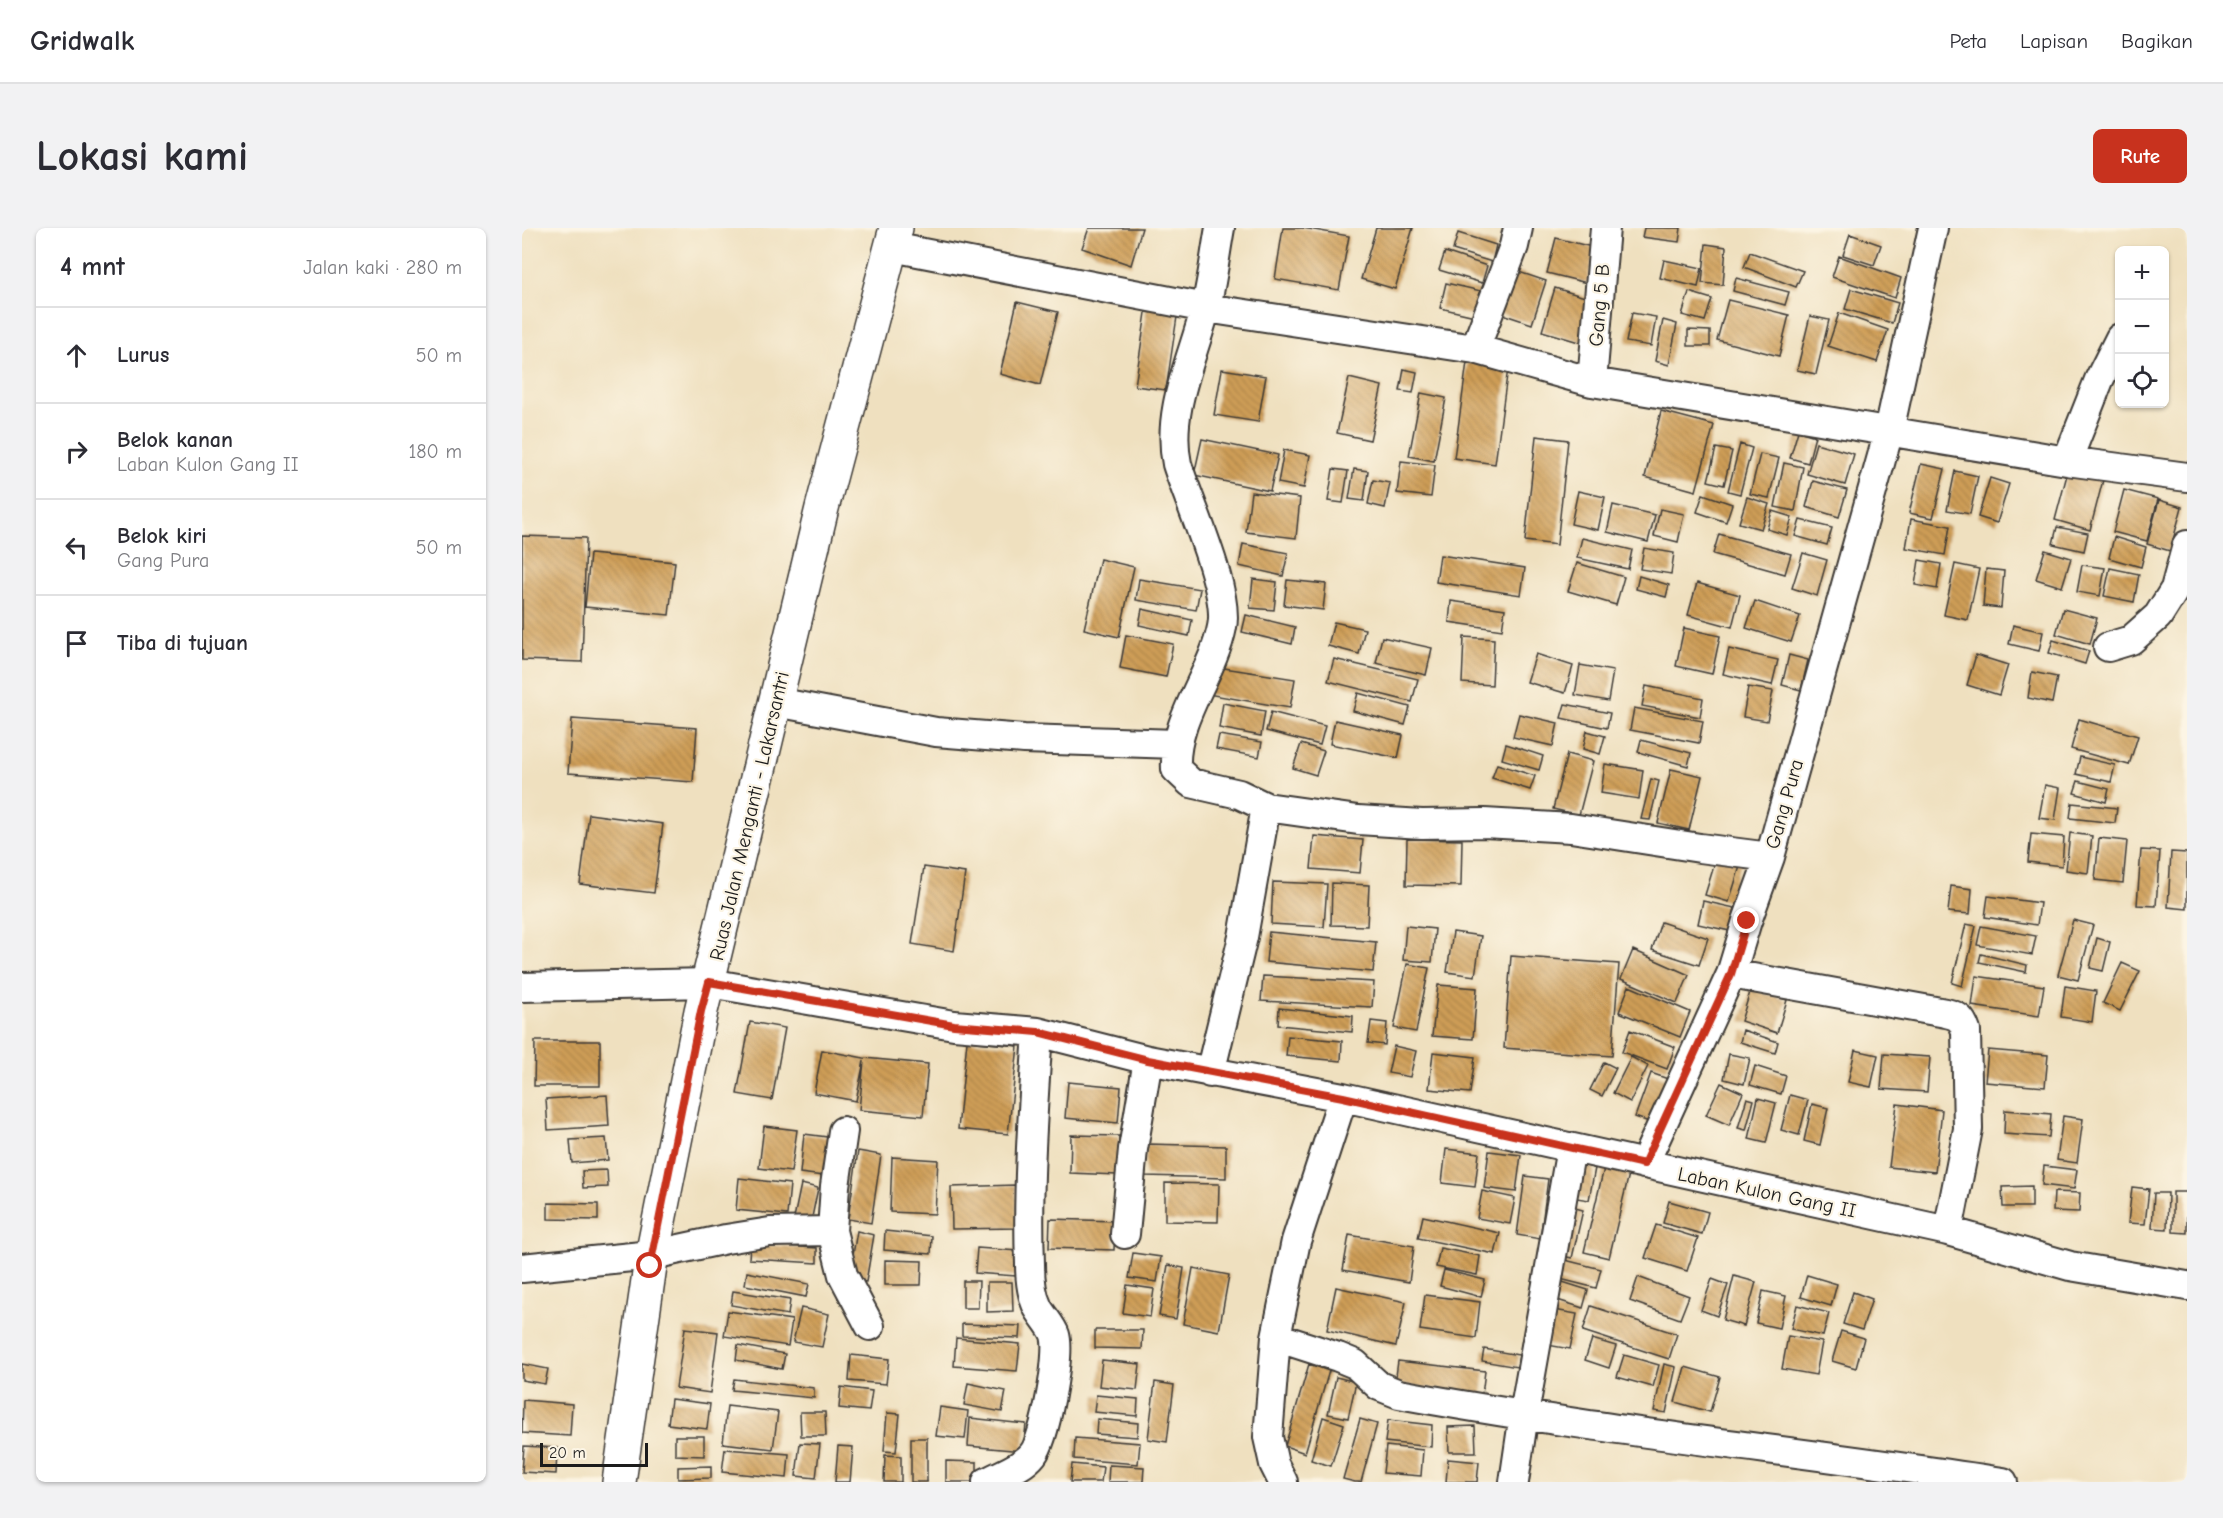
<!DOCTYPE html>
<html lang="id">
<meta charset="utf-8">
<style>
:root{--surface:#fff;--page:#f2f2f3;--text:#2b2b33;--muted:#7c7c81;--line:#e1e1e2;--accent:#c8321e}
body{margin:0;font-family:"Comic Neue",sans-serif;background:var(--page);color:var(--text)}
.controls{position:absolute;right:18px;top:18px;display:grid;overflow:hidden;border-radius:9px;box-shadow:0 2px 4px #0004}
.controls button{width:54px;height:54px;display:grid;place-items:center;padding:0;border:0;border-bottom:2px solid var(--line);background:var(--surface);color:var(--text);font:30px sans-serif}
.scale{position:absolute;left:18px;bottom:15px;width:108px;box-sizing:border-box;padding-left:6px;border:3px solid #1c1c1c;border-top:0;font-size:16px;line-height:21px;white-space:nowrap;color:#1c1c1c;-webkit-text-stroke:4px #fcf5e5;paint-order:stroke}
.stop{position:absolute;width:18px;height:18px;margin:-14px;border:4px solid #c8321e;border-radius:50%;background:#fff}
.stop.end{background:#c8321e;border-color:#fff;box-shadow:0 2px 6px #0008}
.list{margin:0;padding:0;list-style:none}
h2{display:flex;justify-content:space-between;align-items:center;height:78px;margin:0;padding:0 24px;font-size:26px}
h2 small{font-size:20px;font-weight:400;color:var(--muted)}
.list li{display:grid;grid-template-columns:39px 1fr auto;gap:18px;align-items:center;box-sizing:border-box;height:96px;padding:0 24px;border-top:2px solid var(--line)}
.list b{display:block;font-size:22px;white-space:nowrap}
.list p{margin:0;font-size:20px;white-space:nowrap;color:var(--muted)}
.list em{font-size:20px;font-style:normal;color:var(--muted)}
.icon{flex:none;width:33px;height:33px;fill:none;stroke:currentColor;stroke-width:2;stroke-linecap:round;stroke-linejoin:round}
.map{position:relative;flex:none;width:1665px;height:1254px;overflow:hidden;border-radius:9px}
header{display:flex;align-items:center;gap:36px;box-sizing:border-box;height:84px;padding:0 30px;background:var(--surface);border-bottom:2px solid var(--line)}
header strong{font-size:28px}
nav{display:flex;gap:33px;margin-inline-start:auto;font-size:21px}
.intro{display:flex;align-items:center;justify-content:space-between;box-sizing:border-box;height:144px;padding:0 36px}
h1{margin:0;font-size:42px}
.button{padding:15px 27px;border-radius:9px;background:var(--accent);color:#fff;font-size:21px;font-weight:700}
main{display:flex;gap:36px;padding:0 36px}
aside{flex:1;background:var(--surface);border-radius:9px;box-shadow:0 2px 4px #0004}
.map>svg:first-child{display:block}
.building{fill:url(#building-back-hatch)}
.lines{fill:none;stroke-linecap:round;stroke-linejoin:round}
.street-casing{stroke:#3c3934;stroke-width:32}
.secondary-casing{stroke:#3c3934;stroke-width:36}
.street{stroke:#fff;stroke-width:28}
.secondary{stroke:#fff;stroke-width:33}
.route{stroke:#c8321e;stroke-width:8}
.labels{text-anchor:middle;stroke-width:4.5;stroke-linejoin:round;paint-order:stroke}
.street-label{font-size:20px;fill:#1c1c1c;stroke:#fcf5e5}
</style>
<header>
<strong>Gridwalk</strong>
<nav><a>Peta</a><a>Lapisan</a><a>Bagikan</a></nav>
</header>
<div class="intro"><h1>Lokasi kami</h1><a class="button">Rute</a></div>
<main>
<aside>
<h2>4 mnt<small>Jalan kaki · 280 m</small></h2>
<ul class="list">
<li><svg class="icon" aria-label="ahead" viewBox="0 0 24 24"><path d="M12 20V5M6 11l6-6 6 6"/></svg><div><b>Lurus</b></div><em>50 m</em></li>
<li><svg class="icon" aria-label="right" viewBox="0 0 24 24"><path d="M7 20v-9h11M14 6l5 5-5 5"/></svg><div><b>Belok kanan</b><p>Laban Kulon Gang II</p></div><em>180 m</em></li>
<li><svg class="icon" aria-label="left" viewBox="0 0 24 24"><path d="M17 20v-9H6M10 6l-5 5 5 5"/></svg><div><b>Belok kiri</b><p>Gang Pura</p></div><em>50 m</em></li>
<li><svg class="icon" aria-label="arrive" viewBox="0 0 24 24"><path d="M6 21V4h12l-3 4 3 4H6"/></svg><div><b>Tiba di tujuan</b></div></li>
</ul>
</aside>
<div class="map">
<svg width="1665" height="1254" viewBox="0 0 1665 1254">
<defs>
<pattern id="building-back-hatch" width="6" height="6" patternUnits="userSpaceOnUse" patternTransform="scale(1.5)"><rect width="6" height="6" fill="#cf9e57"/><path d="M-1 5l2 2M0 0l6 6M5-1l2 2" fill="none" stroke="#a78047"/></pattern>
</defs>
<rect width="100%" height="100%" fill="#fcf5e5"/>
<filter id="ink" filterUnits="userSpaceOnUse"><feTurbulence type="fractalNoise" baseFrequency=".0167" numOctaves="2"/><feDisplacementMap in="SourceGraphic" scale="12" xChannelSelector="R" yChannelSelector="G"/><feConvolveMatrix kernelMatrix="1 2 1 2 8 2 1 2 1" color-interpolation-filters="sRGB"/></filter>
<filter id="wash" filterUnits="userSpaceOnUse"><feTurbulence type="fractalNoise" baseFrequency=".008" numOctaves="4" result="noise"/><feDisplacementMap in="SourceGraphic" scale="24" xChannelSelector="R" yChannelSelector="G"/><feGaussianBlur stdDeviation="1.35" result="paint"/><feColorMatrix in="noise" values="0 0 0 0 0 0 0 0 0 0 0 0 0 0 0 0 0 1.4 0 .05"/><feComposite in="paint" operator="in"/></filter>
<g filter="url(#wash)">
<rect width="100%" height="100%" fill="#efe0bf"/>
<g id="blocks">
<path class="building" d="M567,0h53l-11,37 -49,-17z
M761,0h20l46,8 -10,54 -64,-11z
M854,0h37l-18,61 -34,-10z
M1122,0h37l-2,14 -37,-5z
M936,5l38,12 -4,17 -39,-12z
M1328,6l31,11 -7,20 -31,-10z
M1034,10l40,10 -9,35 -40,-10z
M1184,16l20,3 -3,38 -21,-2z
M923,24l42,14 -5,17 -43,-13z
M1228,24l53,19 -7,16 -52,-20z
M1317,28l62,22 -6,20 -63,-21z
M1142,32l38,8 -4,19 -38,-9z
M991,42l33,11 -14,43 -33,-11z
M1214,50l53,14 -4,13 -52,-14z
M924,55l35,8 -6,25 -35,-8z
M1033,60l40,12 -13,43 -40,-12z
M1329,61l47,14 -6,20 -47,-14z
M1167,64l23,7 -7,22 -23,-6z
M1206,72l61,15 -10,41 -62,-16z
M495,74l41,10 -18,73 -40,-11z
M625,78l31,4 -12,80 -31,-4z
M1110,85l24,4 -5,29 -25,-4z
M1317,85l49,17 -11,32 -49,-16z
M1288,88l19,4 -13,54 -19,-4z
M1141,92l14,4 -8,41 -14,-4z
M1166,102l22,1v15h-22z
M945,134l41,6 -13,96 -41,-6z
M700,141l44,7 -8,46 -44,-7z
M882,141l13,3 -4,21 -13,-2z
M827,150l33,8 -12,54 -33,-7z
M899,165l25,5 -12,63 -25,-5z
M1139,183l53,14 -18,66 -51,-14z
M1276,203l17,5 -7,27 -18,-5z
M1014,208l32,4 -11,105 -32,-4z
M680,211l76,16 -8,36 -76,-16z
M1294,215l38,11 -9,31 -38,-11z
M1218,216l12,4 -12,46 -12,-3z
M1194,220l16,3 -8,34 -16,-4z
M762,222l26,5 -6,33 -26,-5z
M1238,226l19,4 -10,40 -19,-4z
M879,233l34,4 -4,32 -34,-4z
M1262,235l19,4 -8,44 -20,-4z
M1399,236l24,5 -12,49 -24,-5z
M811,241l15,2 -5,32 -15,-2z
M832,241l14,2 -4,30 -15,-2z
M1433,243l23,5 -8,38 -23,-4z
M1546,243l35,9 -13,50 -35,-10z
M1468,250l19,6 -12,39 -19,-6z
M851,252l17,3 -5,25 -17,-4z
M1291,253l34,9 -8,27 -33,-10z
M1602,262l34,9 -11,42 -34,-9z
M1056,263l27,6 -7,33 -27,-6z
M729,264l49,6 -4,40 -50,-6z
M1181,266l29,10 -6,18 -29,-10z
M1225,269l22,7 -8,25 -22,-6z
M1637,272l23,7 -12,44 -23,-7z
M1091,277l42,10 -7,27 -41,-10z
M1138,281l24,5 -6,28 -24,-6z
M1250,283l20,6 -5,18 -20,-6z
M1389,291l39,7 -5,29 -39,-7z
M1278,292l32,8 -5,17 -32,-9z
M1535,299l31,6 -4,18 -31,-7z
M1197,306l72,20 -6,20 -72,-20z
M0,308l64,2 -4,124 -60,-2z
M1592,309l32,10 -5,20 -32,-9z
M1060,310l50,12 -4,19 -51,-11z
M721,316l45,9 -5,23 -44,-10z
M1122,320l30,5 -3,21 -31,-5z
M1523,322l26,8 -9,29 -26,-8z
M1281,325l24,7 -10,36 -25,-8z
M68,326l85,8 -6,53 -84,-8z
M918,327l85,13 -4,27 -85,-13z
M578,331l34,8 -15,70 -35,-8z
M1397,332l22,4 -4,25 -22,-4z
M1055,335l47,14 -8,28 -48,-14z
M1433,336l24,5 -11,51 -24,-5z
M1560,337l23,3 -5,28 -23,-4z
M1588,340l29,6 -5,28 -30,-6z
M1464,341l18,2 -3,37 -18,-2z
M1117,348l30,9 -3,12 -30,-8z
M617,351l61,10 -4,21 -60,-10z
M731,351l24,3 -3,28 -24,-2z
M765,352l39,4 -3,26 -39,-5z
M1175,355l43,12 -8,32 -44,-12z
M929,373l54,8 -3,21 -53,-8z
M1233,373l45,15 -9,26 -45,-14z
M620,381l50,11 -3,16 -50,-11z
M1541,381l34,9 -7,26 -34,-10z
M724,387l49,12 -3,17 -50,-12z
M812,394l31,7 -6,25 -31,-8z
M1491,397l30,7 -4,19 -30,-7z
M1162,400l36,8 -8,38 -36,-8z
M604,407l47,9 -7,33 -46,-9z
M860,409l50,11 -6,27 -50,-12z
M942,409l30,2 -2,46 -30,-2z
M1531,412l36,11 -4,13 -36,-11z
M1207,421l49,11 -6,25 -49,-11z
M1014,426l37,12 -8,27 -38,-11z
M1267,427l19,5 -7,30 -19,-5z
M1454,427l32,10 -9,30 -32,-10z
M812,431l84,20 -6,23 -84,-21z
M1058,437l33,6 -5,30 -33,-6z
M689,438l84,13 -5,29 -83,-14z
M1510,444l25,5 -5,26 -24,-5z
M1124,458l57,12 -3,19 -58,-11z
M1226,459l25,4 -6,30 -24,-4z
M836,465l52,14 -5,18 -52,-14z
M701,475l42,8 -4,25 -42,-8z
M1043,476l45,9 -3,15 -46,-10z
M1112,480l69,13 -4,22 -69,-13z
M749,484l54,14 -5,19 -54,-14z
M997,486l39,9 -5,23 -40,-9z
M50,491l125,9 -4,54 -125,-9z
M1557,491l59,17 -9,29 -58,-16z
M813,492l68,15 -5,23 -68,-14z
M1065,503l18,5 -5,18 -17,-5z
M697,507l43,7 -3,15 -43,-8z
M1119,512l50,13 -3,13 -50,-14z
M779,516l23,7 -8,24 -23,-7z
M984,516l37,12 -4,14 -37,-11z
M1045,526l26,7 -14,54 -26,-6z
M1558,529l35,8 -4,17 -35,-8z
M975,536l38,12 -5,14 -38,-12z
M1083,536l38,6 -4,29 -38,-6z
M1149,541l31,7 -13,54 -31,-7z
M1129,551l8,2 -9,39 -9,-1z
M1556,553l31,8 -3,13 -32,-9z
M1523,557l15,3 -5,32 -16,-2z
M1550,575l45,5 -2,15 -45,-5z
M67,586l74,10 -9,69 -74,-9z
M1548,605l22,3 -4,37 -22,-3z
M1509,606l33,3 -2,29 -34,-4z
M792,608l49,4 -3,33 -49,-4z
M1577,610l28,3 -4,42 -28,-3z
M885,611l55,1 -1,46 -55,-1z
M1619,622l19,1 -4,55 -19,-1z
M1649,624l16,1v56l-19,-2z
M1195,628l24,7 -12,39 -24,-7z
M402,639l41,6 -11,78 -42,-7z
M751,654l54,2 -3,43 -53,-3z
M810,655l37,2 -2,41 -36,-1z
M1429,658l21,3 -2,25 -22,-2z
M1466,668l52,7 -3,22 -52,-8z
M1181,673l32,7 -5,23 -32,-7z
M1551,692l20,5 -15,55 -20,-5z
M1139,694l47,16 -9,27 -47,-15z
M1444,696l10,2 -14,60 -10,-3z
M884,698l29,3 -3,33 -29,-2z
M1459,698l55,10 -4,19 -55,-10z
M747,704l107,10 -3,30 -107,-10z
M931,704l28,4 -6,40 -28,-4z
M1575,710l13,4 -7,29 -13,-3z
M1111,722l56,25 -12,28 -56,-24z
M1459,726l46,11 -1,7 -47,-10z
M989,728l108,8 -7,92 -108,-8z
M1600,735l18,8 -20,40 -17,-8z
M885,736l22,4 -13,64 -22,-4z
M741,748l111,6 -2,25 -111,-6z
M1454,748l68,10 -5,30 -67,-10z
M916,757l39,3 -4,51 -41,-3z
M1107,758l61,26 -10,25 -61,-25z
M1543,758l31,5 -4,31 -31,-5z
M1229,761l36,11 -10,33 -36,-12z
M757,780l74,8 -1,16 -74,-7z
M849,793l16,2 -2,22 -17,-2z
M228,794l35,6 -13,72 -35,-6z
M1108,802l45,17 -8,22 -45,-17z
M1221,802l35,12 -3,11 -35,-11z
M766,808l54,5 -1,20 -55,-5z
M13,813h65v45h-66z
M445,813l51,5 -10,88 -50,-5z
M872,818l22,5 -6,26 -22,-4z
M300,822l42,8 64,6 -5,52 -64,-6 5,-49 -8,40 -42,-8z
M1333,822l23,5 -7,32 -23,-5z
M1466,822l60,5 -3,32 -60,-5z
M911,824l42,5 -5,36 -41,-4z
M1207,826l21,4 -6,26 -20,-5z
M1362,826l46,3 -3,35 -46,-3z
M1109,829l17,9 -18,36 -17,-9z
M1082,834l12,6 -14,28 -12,-6z
M1233,838l31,10 -5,18 -31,-9z
M1129,845l17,6 -16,44 -17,-6z
M546,854l53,5 -3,36 -53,-5z
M1199,855l22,10 -14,32 -23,-10z
M85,867l2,31 -61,4 -2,-31z
M1268,867l18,5 -9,35 -18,-5z
M1225,870l7,2 -8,30 -8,-2z
M1236,870l18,5 -10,40 -17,-4z
M1290,876l16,4 -8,37 -16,-4z
M1375,876l45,6 -7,62 -46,-5z
M1483,882l46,4 -2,23 -45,-3z
M1541,888l20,3 -6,44 -20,-3z
M242,898l33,4 -6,42 -32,-4z
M282,906l31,4 -4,39 -31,-4z
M549,907l48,1 -1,39 -48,-2z
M84,910l2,22 -36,3 -2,-23z
M624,916l80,2v32l-81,-2z
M924,921l33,4 -4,34 -33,-4z
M336,923l23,4 -10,68 -23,-4z
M967,923l32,4 -5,37 -32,-4z
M370,929l46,3 -3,54 -45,-2z
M1055,936l18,4 -6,32 -19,-3z
M1522,938l33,4 -3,19 -32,-4z
M1082,940l25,6 -20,84 -25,-6z
M85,942l1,17 -25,1 -1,-17z
M1003,948l23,3 -8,60 -23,-4z
M217,950l51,6 -3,31 -51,-5z
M643,955l54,1 -1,38 -53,-1z
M279,956l17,4 -7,34 -17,-4z
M494,957l1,43 -65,1 -1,-42z
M1510,958v21h-29l-1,-20z
M1610,959l17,2 -4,35 -17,-1z
M960,963l33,7 -5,26 -33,-6z
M1532,964l26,1 -1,19 -26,-1z
M1651,964h14v41l-14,-1z
M1632,965h14l-1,36 -15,-1z
M1147,973l39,11 -6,22 -39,-11z
M26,975l50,1v16l-50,-1z
M1042,977l19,5 -11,48 -19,-4z
M901,988l77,17 -5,21 -77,-16z
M528,991l65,2 -1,29 -65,-2z
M1134,997l42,13 -11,33 -42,-13z
M335,1003l17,4 -8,47 -17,-3z
M363,1003l47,5 -1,18 -47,-4z
M827,1007l65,11 -5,36 -66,-12z
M228,1016l67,4v15l-68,-4z
M455,1020l41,3 -2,25 -41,-3z
M918,1020l40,8 -3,19 -41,-8z
M611,1025l28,4 -4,25 -28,-4z
M1035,1030l44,11 -5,19 -44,-11z
M363,1032l37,1 -1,24h-36z
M646,1037l16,3 -8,51 -17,-3z
M671,1040l36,7 -10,56 -36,-7z
M922,1042l41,10 -4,17 -41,-11z
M225,1044l62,12 -3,13 -61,-12z
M1285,1047l30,9 -6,22 -30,-9z
M1212,1048l22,6 -12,44 -21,-6z
M1116,1049l51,19 -9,23 -50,-18z
M1190,1051l16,6 -11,31 -16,-6z
M1034,1052l32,10 -5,18 -32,-10z
M441,1053h16l-1,27h-15z
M465,1054h25l1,29 -26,1z
M605,1057l27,4 -4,28 -27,-4z
M814,1059l70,15 -10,44 -69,-16z
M211,1063l57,9 -2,15 -57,-10z
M1241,1063l23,5 -7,32 -23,-5z
M1331,1064l19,7 -10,31 -19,-6z
M903,1067l55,7 -4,36 -56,-8z
M1275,1077l32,8 -6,23 -32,-7z
M1069,1078l86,28 -8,25 -86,-28z
M279,1080l28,6 -7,33 -29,-5z
M1032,1082l23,4 -7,35 -23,-4z
M206,1083l64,9 -4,26 -64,-10z
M440,1096l59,2 -1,12 -58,-2z
M163,1100l33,4 -8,61 -34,-5z
M573,1102h48l-1,19 -47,-1z
M1319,1103l23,7 -8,30 -24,-7z
M1266,1108l34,6 -6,33 -34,-6z
M434,1110l64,6 -3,27 -63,-5z
M1070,1111l24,7 -7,22 -24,-8z
M216,1117l47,9 -3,15 -46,-9z
M962,1121l35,6 -2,12 -35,-6z
M329,1127l38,4 -3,25 -37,-3z
M1102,1127l35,10 -6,22 -36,-10z
M580,1132l38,4 -3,26 -38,-4z
M876,1133l87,10 -3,24 -87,-11z
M0,1136l26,5 -3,15 -23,-4z
M787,1136l20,7 -24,82 -20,-7z
M1142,1136l12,3 -10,46 -12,-2z
M1163,1139l35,10 -10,35 -35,-10z
M814,1149l20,5 -8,36 -20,-4z
M212,1151l80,9v10l-82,-8z
M633,1154l19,3 -7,57 -19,-3z
M446,1155l38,8 -4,21 -38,-7z
M319,1159l31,4 -3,20 -30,-3z
M574,1167l42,4 -1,17 -43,-4z
M149,1171l39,5 -3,25 -39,-5z
M1,1172l49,4 -2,32 -48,-3z
M205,1178l51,6 -5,37 -50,-6z
M418,1179l28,4 -3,28 -29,-3z
M278,1184h25l1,24h-25z
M365,1185l13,1 -4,38 -12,-1z
M801,1189l21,7 -13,42 -20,-6z
M448,1190l56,6 -3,27 -55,-5z
M575,1191l41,4 -1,14 -41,-3z
M838,1191l17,5 -16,58h-6l-12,-3z
M866,1192l44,5 -1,22 -46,-5z
M953,1198l1,26h-27l-1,-25z
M153,1208h29v20l-29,-1z
M389,1210h16v44h-16z
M553,1210l65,5 -2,21 -64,-5z
M278,1215l20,1 -4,34 -20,-2z
M2,1218l33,2 -1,26 -34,-2z
M316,1218l15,1 -3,35h-15z
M864,1218l37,4 -2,26 -38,-3z
M203,1221l64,5 -2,24 -65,-6z
M363,1227l16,1v26h-17z
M926,1231l31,3 -2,20h-31z
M424,1233l31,1v20h-31z
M550,1236l31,3 -2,15h-31z
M587,1237l35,2 -1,15h-35z
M189,1238v12l-33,1v-12z"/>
</g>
</g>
<g filter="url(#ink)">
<use href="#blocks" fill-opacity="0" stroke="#3c3934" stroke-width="1.5"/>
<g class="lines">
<g class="street-casing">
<path id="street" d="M698,0c-5,27 -8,56 -15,82 -13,50 -39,102 -28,154 12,39 53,127 45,163 -9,47 -49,92 -46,142l15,14 48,11 27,13 92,13 64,4 62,-1 87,5 129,20 70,9
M370,19l314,61 269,41 117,33 475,79 120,16
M953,121l39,-103 4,-18
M1070,154l13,-154
M1545,233l32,-81 21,-42
M1586,419l23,-7 27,-24 17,-27 12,-44
M254,474l160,30 88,7 153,5
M1209,746l215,39c13,3 16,6 20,18l2,98 -20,102
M0,759l187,-4 245,42 84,7 110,28 195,37 605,134 122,35 117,20
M688,845l33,-136 23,-130
M321,903l-8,55 -3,45 11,44 27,51
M1122,936l87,-190 16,-53 23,-64 119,-426 44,-203
M603,1006l8,-85 15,-89
M0,1040l130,-13 74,-16 44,-7 62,-1
M754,1109l62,20 17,7 24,22 20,8c200,37 403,57 604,88
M465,1254c14,-8 35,-14 46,-28 12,-15 28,-100 22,-119 -3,-9 -12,-18 -17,-27 -6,-12 -8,-31 -8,-44 -3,-76 3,-156 8,-232
M761,1254l-9,-18 -6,-27 8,-100 20,-96 47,-144
M992,1254l10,-68 47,-266"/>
</g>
<g class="secondary-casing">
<path id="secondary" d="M97,1254l31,-216 51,-255 121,-503 74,-280"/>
</g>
<use href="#street" class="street"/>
<use href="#secondary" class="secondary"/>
</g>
</g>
<g class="lines" filter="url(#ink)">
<path class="route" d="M128,1038l51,-255 8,-29 245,43 84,7 110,28 195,37 301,67 87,-190 16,-53"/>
</g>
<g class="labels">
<g class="street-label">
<text transform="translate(1077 77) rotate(-85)" y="7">Gang 5 B</text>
<text transform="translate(1262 576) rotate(-74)" y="7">Gang Pura</text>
<text transform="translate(227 588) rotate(-77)" y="7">Ruas Jalan Menganti - Lakarsantri</text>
<text transform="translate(1245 964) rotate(12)" y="7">Laban Kulon Gang II</text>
</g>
</g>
</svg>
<div class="controls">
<button>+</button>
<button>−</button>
<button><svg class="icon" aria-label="locate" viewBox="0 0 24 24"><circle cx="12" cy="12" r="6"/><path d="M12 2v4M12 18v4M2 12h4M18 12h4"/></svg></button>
</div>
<div class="scale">20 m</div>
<div class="stop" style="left:128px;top:1038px"></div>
<div class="stop end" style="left:1225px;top:693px"></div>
</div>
</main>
